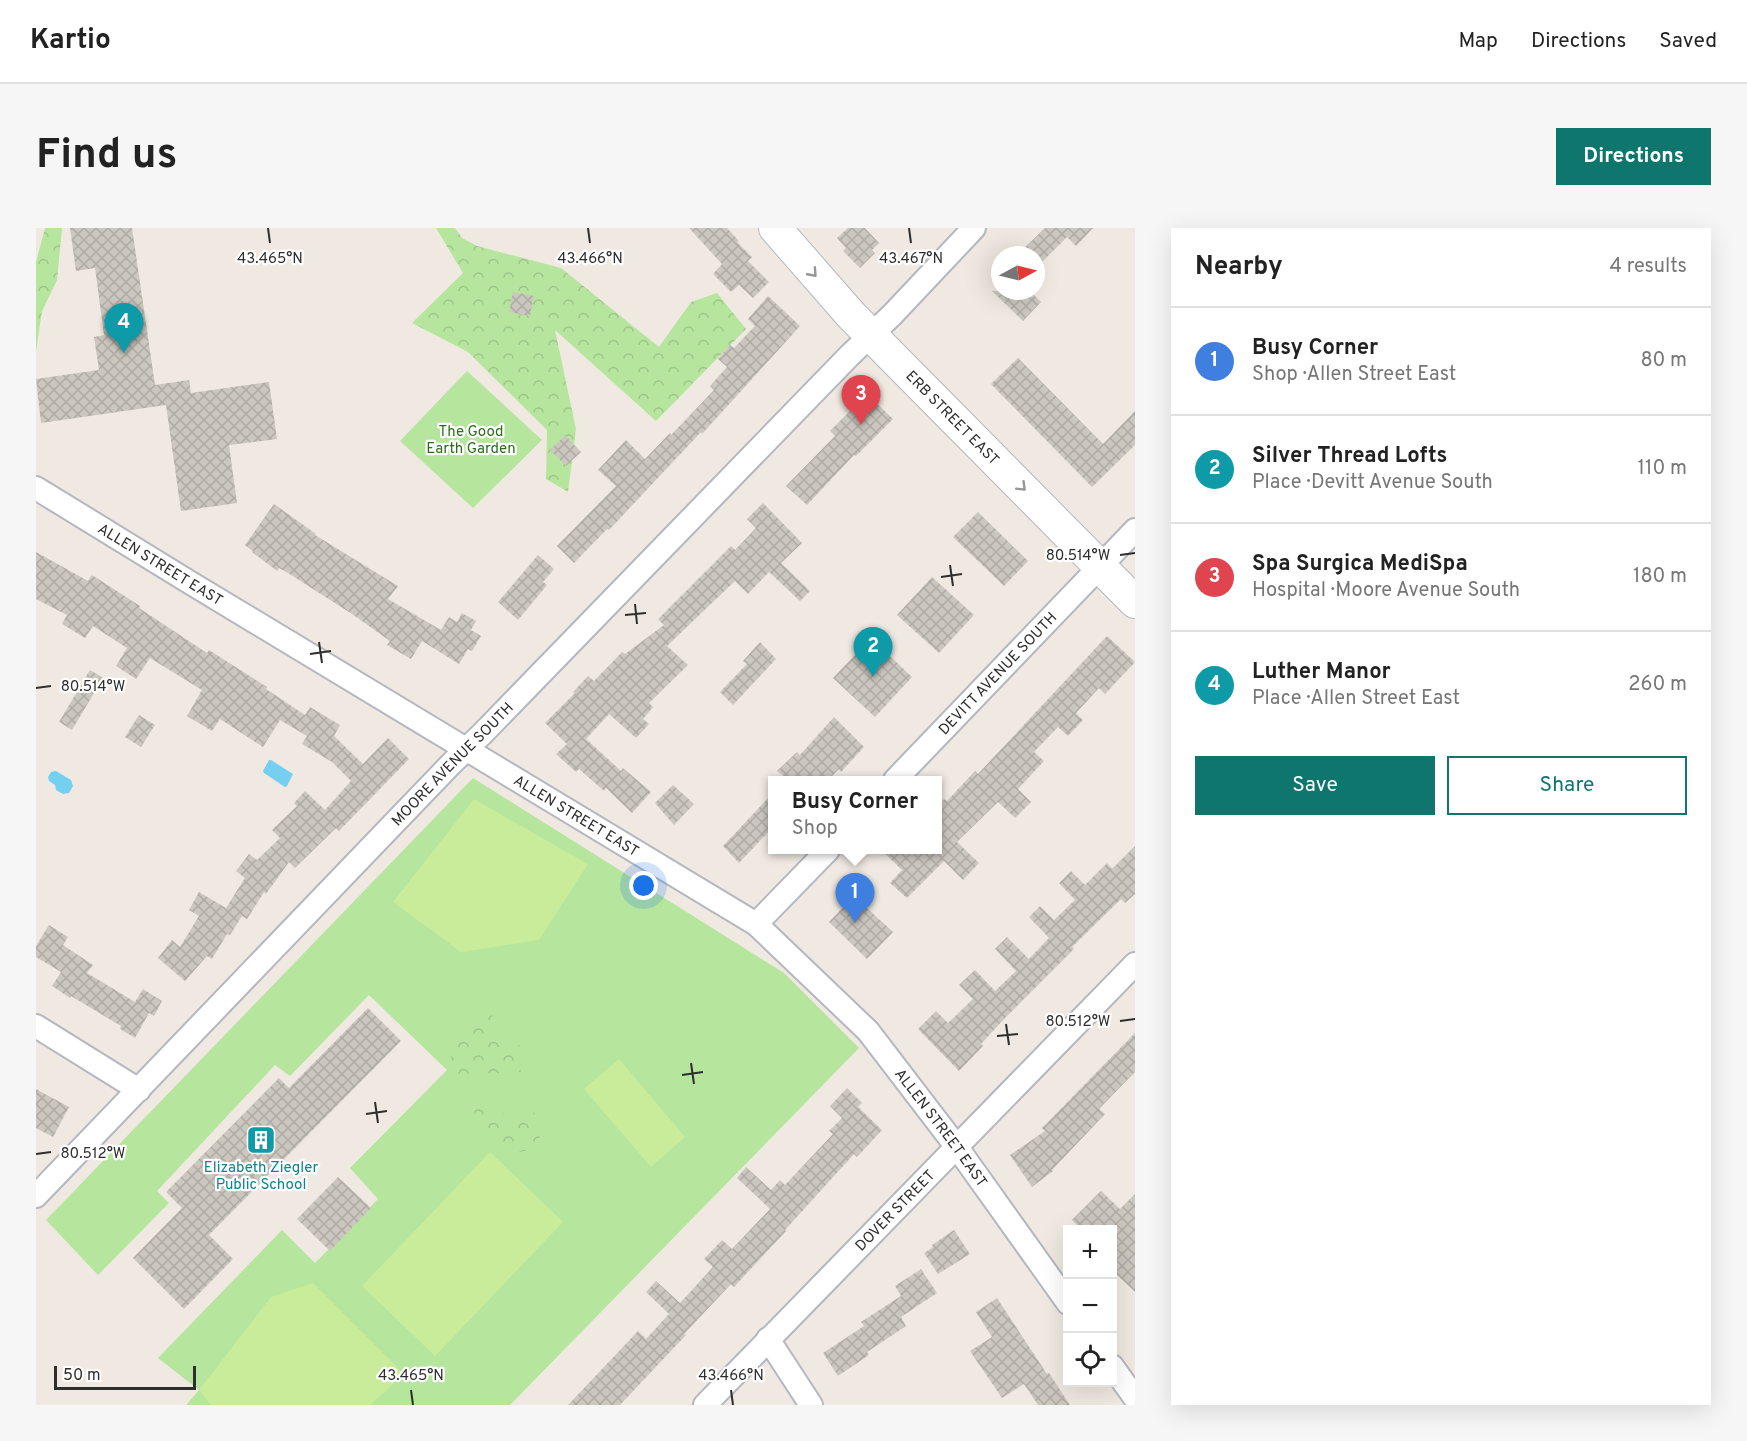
<!DOCTYPE html>
<meta charset="utf-8">
<style>
:root{--surface:#fff;--page:#f6f6f6;--text:#222;--muted:#767676;--line:#e0e0e0;--accent:#0f766e}
body{margin:0;font-family:Overpass,sans-serif;background:var(--page);color:var(--text)}
.controls{position:absolute;right:18px;bottom:18px;display:grid;overflow:hidden;border-radius:0px;box-shadow:0 6px 24px #0002}
.controls button{width:54px;height:54px;display:grid;place-items:center;padding:0;border:0;border-bottom:2px solid var(--line);background:var(--surface);color:var(--text);font:30px sans-serif}
.compass{position:absolute;left:955px;top:18px;width:54px;height:54px;border-radius:50%;background:var(--surface);box-shadow:0 6px 24px #0002;rotate:83deg}
.scale{position:absolute;left:18px;bottom:15px;width:142px;box-sizing:border-box;padding-left:6px;border:3px solid #2e2e2e;border-top:0;font-size:16px;line-height:21px;white-space:nowrap;color:#2e2e2e;-webkit-text-stroke:4px #fff;paint-order:stroke}
.you{position:absolute;left:608px;top:658px;width:21px;height:21px;margin:-15px;border:4px solid #fff;border-radius:50%;background:#1a73e8;box-shadow:0 0 0 9px #1a73e833}
.badge{display:grid;place-items:center;width:39px;height:39px;border-radius:50%;background:var(--accent);color:#fff;font-size:20px;font-weight:700}
.pin{position:absolute;translate:-50% -50px;filter:drop-shadow(0 2px 3px #0008)}
.pin::after{content:'';position:absolute;top:32px;width:21px;height:18px;background:inherit;clip-path:polygon(0 0,100% 0,50% 100%)}
.popup{position:absolute;left:732px;top:548px;width:174px;height:78px;box-sizing:border-box;display:grid;place-content:center;border-radius:0px;background:var(--surface);filter:drop-shadow(0 2px 4px #0005);font-size:20px;white-space:nowrap;color:var(--muted)}
.popup b{font-size:22px;color:var(--text)}
.popup::after{content:'';position:absolute;left:50%;top:100%;margin-left:-12px;border:12px solid transparent;border-top-color:var(--surface)}
.list{margin:0;padding:0;list-style:none}
h2{display:flex;justify-content:space-between;align-items:center;height:78px;margin:0;padding:0 24px;font-size:26px}
h2 small{font-size:20px;font-weight:400;color:var(--muted)}
.list li{display:grid;grid-template-columns:39px 1fr auto;gap:18px;align-items:center;box-sizing:border-box;height:108px;padding:0 24px;border-top:2px solid var(--line)}
.list b{display:block;font-size:22px;white-space:nowrap}
.list p{margin:0;font-size:20px;white-space:nowrap;color:var(--muted)}
.list em{font-size:20px;font-style:normal;color:var(--muted)}
.actions{display:flex;gap:12px;padding:18px 24px}
.actions a{flex:1;padding:14px 0;border:2px solid var(--accent);border-radius:0px;text-align:center;font-size:21px;color:var(--accent)}
.actions .main{background:var(--accent);color:#fff}
.icon{flex:none;width:33px;height:33px;fill:none;stroke:currentColor;stroke-width:2;stroke-linecap:round;stroke-linejoin:round}
.map{position:relative;flex:none;width:1099px;height:1177px;overflow:hidden;border-radius:0px}
header{display:flex;align-items:center;gap:36px;box-sizing:border-box;height:84px;padding:0 30px;background:var(--surface);border-bottom:2px solid var(--line)}
header strong{font-size:28px}
nav{display:flex;gap:33px;margin-inline-start:auto;font-size:21px}
.intro{display:flex;align-items:center;justify-content:space-between;box-sizing:border-box;height:144px;padding:0 36px}
h1{margin:0;font-size:42px}
.button{padding:15px 27px;border-radius:0px;background:var(--accent);color:#fff;font-size:21px;font-weight:700}
main{display:flex;gap:36px;padding:0 36px}
aside{flex:1;background:var(--surface);border-radius:0px;box-shadow:0 6px 24px #0002}
.map>svg:first-child{display:block}
.grass{fill:#b6e59e}
.forest{fill:url(#forest-crowns)}
.pitch{fill:#c9ec9a}
.water{fill:#75cff0}
.building{fill:url(#building-cross-hatch)}
.lines{fill:none;stroke-linecap:round;stroke-linejoin:round}
.minor-casing{stroke:#b4b7c1;stroke-width:26}
.secondary-casing{stroke:#b4b7c1;stroke-width:34}
.minor{stroke:#fff;stroke-width:22}
.secondary{stroke:#fff;stroke-width:32}
.oneway{stroke:#969696}
.ticks{fill:none;stroke:#2e2e2e;stroke-width:2}
.labels{text-anchor:middle;stroke-width:4.5;stroke-linejoin:round;paint-order:stroke}
.street-label{font-size:15px;fill:#2e2e2e;stroke:#fff}
.park-label{font-size:15px;fill:#2c6e1b;stroke:#fff}
.culture-label{font-size:15px;fill:#0d838f;stroke:#fff}
.ticks-label{font-size:15px;text-anchor:middle;fill:#2e2e2e;stroke:#fff;stroke-width:4.5;stroke-linejoin:round;paint-order:stroke}
</style>
<header>
<strong>Kartio</strong>
<nav><a>Map</a><a>Directions</a><a>Saved</a></nav>
</header>
<div class="intro"><h1>Find us</h1><a class="button">Directions</a></div>
<main>
<div class="map">
<svg width="1099" height="1177" viewBox="0 0 1099 1177">
<defs>
<pattern id="forest-crowns" width="20" height="18" patternUnits="userSpaceOnUse" patternTransform="scale(1.5)"><rect width="20" height="18" fill="#b6e59e"/><path d="M2 6a3 3 0 1 1 6 0M12 15a3 3 0 1 1 6 0" fill="none" stroke="#9dc588"/></pattern>
<pattern id="building-cross-hatch" width="8" height="8" patternUnits="userSpaceOnUse" patternTransform="scale(1.5)"><rect width="8" height="8" fill="#cbc7bf"/><path d="M0 0l8 8M0 8l8-8" fill="none" stroke="#afaba4"/></pattern>
</defs>
<rect width="100%" height="100%" fill="#efe9e1"/>
<path class="grass" d="M431,143l75,69 -69,68 -73,-67z
M437,550l311,195 75,75 -349,357h-324l13,-15 -41,-32 124,-128 33,33 63,-64 -28,-31 97,-98 -78,-75 -79,81 -15,-11 -118,126 12,12 -71,72 -52,-55z"/>
<path class="forest" d="M9,0h17l-5,52 -15,31 -6,41v-90z
M400,0h19l7,10 15,8 84,22 98,79 32,-45 26,-9 29,36 -90,92 -101,-91 21,99 -8,63 -22,-13 1,-49 -79,-78 -56,-29 51,-50z
M454,779l6,23 23,12 2,30 -73,3 8,-44z
M466,877l2,12 30,-6 8,37 -41,7 -4,-19 3,-5 -21,2 -5,-23z"/>
<path class="pitch" d="M438,571l114,65 -49,76 -78,12 -68,-50z
M583,831l66,78 -34,30 -67,-78z
M454,924l73,70 -128,134 -73,-70z
M277,1055l91,91 -34,31h-159l-12,-15 72,-93z"/>
<path class="water" d="M233,532h2l22,14 -6,12 -2,1 -21,-14 -1,-2z
M20,543l15,9 2,6 -4,7 -6,1 -7,-4 -1,-5 -6,-4 -1,-4 3,-5z"/>
<path class="building" d="M34,0h62l23,157 34,-5 2,13 78,-11 8,57 -48,6 8,58 -56,8 -15,-106 -125,18 -5,-44 63,-9 -5,-33 10,-2 -9,-67 -19,3z
M653,0h38l12,13 -2,1 15,15 -4,4 21,21 -16,16 -14,-13 -8,7 -18,-18 9,-10z
M812,0h17l14,15 -7,7 3,3 -15,15 -17,-17 3,-3 -9,-10z
M1009,0h48l-17,18 -9,-9 -31,31v-13h-19z
M956,63h38l11,11 -18,19z
M477,64l21,4 -4,20 -21,-4z
M732,68l32,30 -98,108 -1,-2 -92,98 -2,-1 -33,34 -17,-17 59,-60 -18,-16 28,-30 19,19 25,-26 1,2 43,-45 -4,-4 17,-19 -9,-8 12,-14 4,3 21,-22 -7,-7z
M982,130l85,86 32,-33v34l-43,42 -101,-103z
M831,166l26,25 -37,37 -2,-1 -47,50 -21,-19 49,-50 -5,-5z
M529,207l16,17 -15,14 -16,-16z
M727,275l39,40 -21,20 29,28 -10,10 -31,-29 -21,22 -13,-13 -68,65 21,19 -39,38 4,4 -10,12 6,5 -13,14 -27,-24 -23,25 35,32 2,-3 28,24 -19,21 -26,-25 -2,3 -25,-22 -3,3 -20,-18 11,-10 -22,-21 30,-30 -2,-1 15,-16 6,5 28,-29 3,2 39,-29 -6,-6 73,-73 4,4 21,-22 -9,-9z
M238,276l42,30 -1,1 83,51 -10,13 53,31 8,-13 8,5 5,-9 14,8 -5,9 10,6 -9,15 -4,-2 -9,15 -37,-23 -11,18 -24,-14 3,-4 -38,-27 -64,-41 -9,-5 -2,3 -25,-19 1,-1 -8,-6z
M942,284l50,49 -24,25 -51,-49z
M0,324l52,29 4,-6 48,31 -1,2 68,45 2,-3 58,37 -1,2 39,26 5,-8 30,18 -6,11 29,28 25,-26 21,21 -70,72 -3,-3 -41,40 -6,-6 -23,32 -2,-2 -17,27 -5,-3 -12,19 -3,-1 -15,25 -5,-3 -22,25 -27,-23 14,-18 8,7 19,-31 -10,-6 10,-18 27,16 19,-30 -9,-7 13,-17 8,6 23,-22 -8,-8 25,-24 -3,-3 11,-12 20,19 26,-29 -19,-19 -30,-18 5,-8 -27,-16 -17,27 -43,-28 -8,12 -25,-15 15,-26 -52,-32 -14,21 -20,-13 11,-18 -34,-22 -8,12 -23,-14 5,-9 -31,-16z
M502,327l16,14 -11,13 4,3 -29,35 -20,-18z
M896,349l42,38 -35,38 -42,-38z
M1071,408l28,26 -30,32 -6,-6 -23,25 7,7 -15,16 -10,-9 -24,25 10,9 -26,28 13,13 -16,16 -17,-16 -41,40 22,21 -16,17 -19,-19 -37,37 -17,-15 12,-13 -22,-21h58v-43l6,-7 3,2 28,-30 3,3z
M835,410l41,39 -37,40 -42,-39z
M724,414l16,17 -43,46 -13,-13 27,-28 -4,-3z
M54,442l13,8 -31,52 -13,-8z
M103,487l16,10 -14,22 -16,-10z
M798,489l30,30 -23,25 -2,-3 -11,11h-40l-11,-9 20,-19 3,3z
M637,557l21,19 -20,21 -19,-22z
M736,566v34l-33,35 -16,-17z
M1099,618v48l-10,9 -4,-4 -49,48 2,2 -69,69 -24,26 2,2 -24,25 -41,-42 18,-18 12,12 25,-24 -14,-14 16,-15 20,21 21,-20 -21,-22 12,-12 22,22 20,-21 -20,-21 11,-11 14,14 21,-20 -16,-17 12,-12 14,14 22,-22 5,6z
M818,668l39,36 -26,27 -38,-37z
M13,697l19,12 -5,8 30,20 -6,8 48,29 8,-13 19,12 -8,15 -5,-3 -14,25 -15,-9 1,-3 -50,-30 -1,2 -18,-12 9,-14 -25,-15v-11z
M332,780l33,33 -192,194 24,24 -49,50 -51,-51 49,-50 -16,-16 113,-114 10,10z
M1099,805v39l-36,37 6,5 -53,56 1,1 -21,16 -22,-32 35,-24 -3,-3z
M811,860l15,15 -4,4 24,23 -25,27 -3,-3 -69,76 1,1 -52,56 -3,-3 -47,50 2,1 -66,70h-52l70,-74 8,8 23,-25 -23,-22 10,-11 24,22 33,-36 -9,-8 18,-19 10,9 38,-40 -33,-31 9,-11 25,23 9,-10 5,5 48,-51 -4,-3 13,-13 -12,-12z
M0,861l33,18 -16,30 -17,-9z
M302,949l33,31 -41,43 -33,-32z
M1065,963l19,18 15,-15v98l-22,-21v-41h-31l-10,-10z
M918,1002l16,24 -32,20 -14,-21 9,-6 -1,-2z
M885,1041l16,24 -36,24 5,9 -39,26 2,3 -31,21 -15,-23 41,-27 -3,-4 40,-26 -6,-10z
M961,1070l50,76 2,-1 21,32h-32l-14,-21 -22,14 -32,-47 22,-14 -16,-25z"/>
<g class="lines">
<g class="minor-casing">
<g id="minor">
<path id="s1" d="M0,260l158,97 562,339 112,107 88,115 112,157"/>
<path id="s2" d="M859,552l240,-250"/>
<path d="M720,696l72,-74"/>
<path d="M0,798l103,64"/>
<path id="s3" d="M0,968l415,-432 32,-31 367,-378 42,-40 82,-87"/>
<path d="M732,1111l43,66"/>
<path d="M1076,1138l23,32"/>
<path id="s4" d="M669,1177l430,-441"/>
</g>
</g>
<g class="secondary-casing">
<g id="secondary">
<path id="s5" d="M739,0l76,87 284,287"/>
</g>
</g>
<use href="#minor" class="minor"/>
<use href="#secondary" class="secondary"/>
</g>
<defs><path id="oneway-chevron" d="M-2-3.5L2.5 0L-2 3.5" fill="none" stroke-width="1.6" stroke-linecap="round" stroke-linejoin="round" transform="scale(1.5)"/></defs>
<g class="oneway">
<use href="#oneway-chevron" transform="translate(777 45) rotate(48)"/>
<use href="#oneway-chevron" transform="translate(986 259) rotate(45)"/>
</g>
<path class="ticks" d="M232,0l2,15M552,0l2,15M873,0l2,15M1084,327l15,-2M914,337l3,21M905,349l21,-3M599,376l2,20M589,387l21,-2M283,414l3,21M274,426l21,-3M0,460l15,-2M1084,793l15,-2M970,796l3,21M961,808l21,-2M655,835l3,21M646,847l21,-3M339,874l3,21M330,886l21,-3M0,926l15,-2M375,1162l2,15M695,1162l2,15"/>
<defs>
<g id="building-square" transform="scale(1.5)"><rect x="-9" y="-9" width="18" height="18" rx="4" fill="#0f9aa8" stroke="#fff"/><path d="M-4-6H4V6H1V3H-1V6H-4ZM-2.5-4.3h1.7v1.8h-1.7ZM.8-4.3h1.7v1.8H.8ZM-2.5-1h1.7V.8h-1.7ZM.8-1h1.7V.8H.8Z" fill="#fff"/></g>
</defs>
<g fill-rule="evenodd">
<use href="#building-square" x="225" y="912"/>
</g>
<g class="labels">
<g class="street-label">
<text dy="5" stroke="none"><textPath href="#s5" startOffset="260">ERB STREET EAST</textPath></text>
<text dy="5" stroke="none"><textPath href="#s1" startOffset="146">ALLEN STREET EAST</textPath></text>
<text dy="5" stroke="none"><textPath href="#s2" startOffset="148">DEVITT AVENUE SOUTH</textPath></text>
<text dy="5" stroke="none"><textPath href="#s3" startOffset="600">MOORE AVENUE SOUTH</textPath></text>
<text dy="5" stroke="none"><textPath href="#s1" startOffset="632">ALLEN STREET EAST</textPath></text>
<text dy="5" stroke="none"><textPath href="#s1" startOffset="1118">ALLEN STREET EAST</textPath></text>
<text dy="5" stroke="none"><textPath href="#s4" startOffset="272">DOVER STREET</textPath></text>
</g>
<g class="park-label">
<text x="435" y="208">The Good<tspan x="435" dy="17">Earth Garden</tspan></text>
</g>
<g class="culture-label">
<text x="225" y="944">Elizabeth Ziegler<tspan x="225" dy="17">Public School</tspan></text>
</g>
</g>
<g class="ticks-label">
<text x="234" y="35">43.465°N</text>
<text x="554" y="35">43.466°N</text>
<text x="875" y="35">43.467°N</text>
<text x="1042" y="332">80.514°W</text>
<text x="57" y="463">80.514°W</text>
<text x="1042" y="798">80.512°W</text>
<text x="57" y="930">80.512°W</text>
<text x="375" y="1152">43.465°N</text>
<text x="695" y="1152">43.466°N</text>
</g>
</svg>
<div class="controls">
<button>+</button>
<button>−</button>
<button><svg class="icon" aria-label="locate" viewBox="0 0 24 24"><circle cx="12" cy="12" r="6"/><path d="M12 2v4M12 18v4M2 12h4M18 12h4"/></svg></button>
</div>
<svg class="compass" viewBox="-18 -18 36 36"><path d="M0-13l5 13h-10z" fill="#e53935"/><path d="M0 13l5-13h-10z" fill="#767676"/></svg>
<div class="scale">50 m</div>
<div class="you"></div>
<div class="pin badge" style="left:819px;top:695px;background:#3f7fe0">1</div>
<div class="popup"><b>Busy Corner</b>Shop</div>
<div class="pin badge" style="left:837px;top:449px;background:#0f9aa8">2</div>
<div class="pin badge" style="left:825px;top:197px;background:#e0444e">3</div>
<div class="pin badge" style="left:88px;top:125px;background:#0f9aa8">4</div>
</div>
<aside>
<h2>Nearby<small>4 results</small></h2>
<ul class="list">
<li><span class="badge" style="background:#3f7fe0">1</span><div><b>Busy Corner</b><p>Shop · Allen Street East</p></div><em>80 m</em></li>
<li><span class="badge" style="background:#0f9aa8">2</span><div><b>Silver Thread Lofts</b><p>Place · Devitt Avenue South</p></div><em>110 m</em></li>
<li><span class="badge" style="background:#e0444e">3</span><div><b>Spa Surgica MediSpa</b><p>Hospital · Moore Avenue South</p></div><em>180 m</em></li>
<li><span class="badge" style="background:#0f9aa8">4</span><div><b>Luther Manor</b><p>Place · Allen Street East</p></div><em>260 m</em></li>
</ul>
<div class="actions"><a class="main">Save</a><a>Share</a></div>
</aside>
</main>
